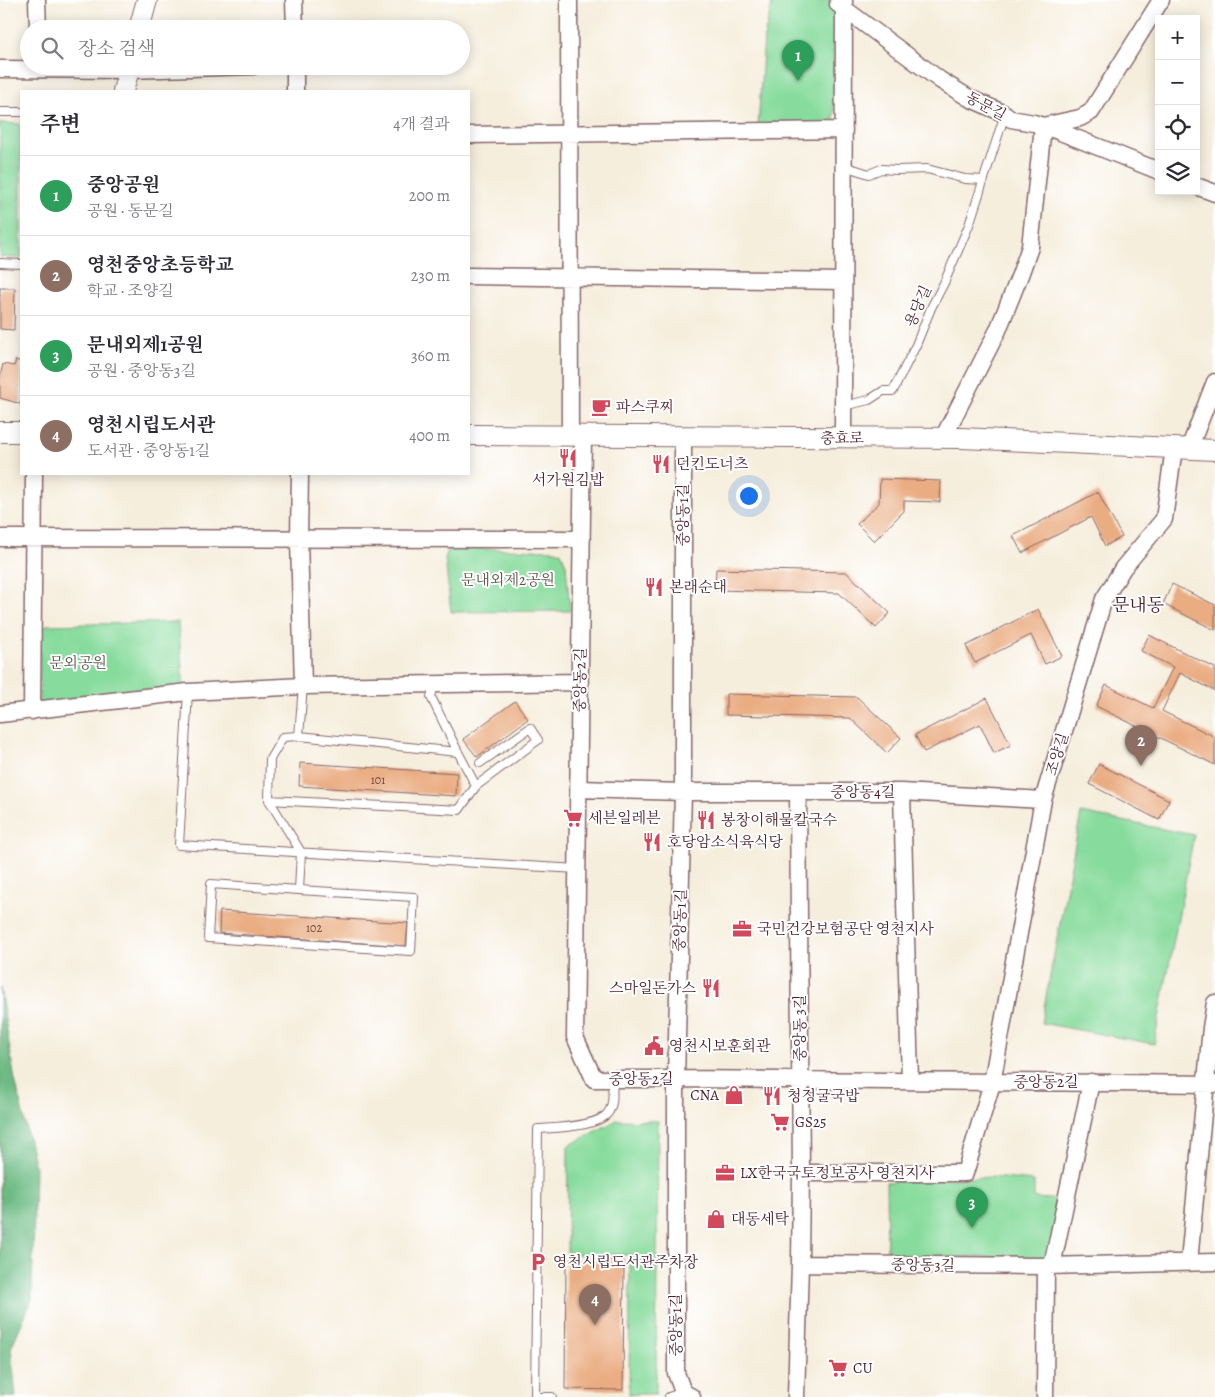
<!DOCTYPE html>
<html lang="ko">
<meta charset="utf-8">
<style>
:root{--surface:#fff;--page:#f2f2f3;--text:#2b2b33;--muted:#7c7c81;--line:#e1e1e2;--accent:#d1495b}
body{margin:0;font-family:Alegreya,"Noto Serif KR",serif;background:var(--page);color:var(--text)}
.controls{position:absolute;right:15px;top:15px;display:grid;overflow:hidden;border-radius:0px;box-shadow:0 2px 12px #0003}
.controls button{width:45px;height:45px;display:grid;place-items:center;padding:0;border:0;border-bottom:1px solid var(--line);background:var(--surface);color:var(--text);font:25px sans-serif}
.you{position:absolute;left:748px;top:495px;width:18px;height:18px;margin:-12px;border:4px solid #fff;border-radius:50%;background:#1a73e8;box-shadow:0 0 0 8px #1a73e833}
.badge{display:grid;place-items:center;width:32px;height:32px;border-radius:50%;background:var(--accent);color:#fff;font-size:16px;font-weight:700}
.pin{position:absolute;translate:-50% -41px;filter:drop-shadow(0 1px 2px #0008)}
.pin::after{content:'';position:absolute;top:26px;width:18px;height:15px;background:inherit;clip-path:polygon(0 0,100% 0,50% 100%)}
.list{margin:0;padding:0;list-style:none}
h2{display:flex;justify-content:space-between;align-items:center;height:65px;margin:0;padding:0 20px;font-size:21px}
h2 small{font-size:16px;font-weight:400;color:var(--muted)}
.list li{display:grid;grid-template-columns:32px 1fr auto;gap:15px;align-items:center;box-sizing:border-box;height:80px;padding:0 20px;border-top:1px solid var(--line)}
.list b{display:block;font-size:19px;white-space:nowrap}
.list p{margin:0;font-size:16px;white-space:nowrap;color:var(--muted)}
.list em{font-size:16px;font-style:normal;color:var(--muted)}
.icon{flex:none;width:28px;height:28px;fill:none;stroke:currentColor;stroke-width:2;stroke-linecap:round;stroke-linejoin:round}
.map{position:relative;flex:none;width:1215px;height:1397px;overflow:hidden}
.search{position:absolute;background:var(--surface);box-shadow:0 2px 12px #0003;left:20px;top:20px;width:450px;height:55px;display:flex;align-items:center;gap:12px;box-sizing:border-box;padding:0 18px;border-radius:28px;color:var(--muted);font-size:19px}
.panel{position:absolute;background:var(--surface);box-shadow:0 2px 12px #0003;left:20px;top:90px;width:450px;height:385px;border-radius:0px}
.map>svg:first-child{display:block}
.green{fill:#87db9c;stroke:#687d64}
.forest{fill:#6dbb84;stroke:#5c6d58}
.building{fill:#eaac81}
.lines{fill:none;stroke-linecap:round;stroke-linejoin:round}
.service-casing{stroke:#866769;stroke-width:10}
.minor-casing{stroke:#866769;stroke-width:19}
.tertiary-casing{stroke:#866769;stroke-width:22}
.service{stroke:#fff;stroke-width:8}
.minor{stroke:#fff;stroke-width:16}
.tertiary{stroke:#fff;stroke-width:20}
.labels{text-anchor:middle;stroke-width:4;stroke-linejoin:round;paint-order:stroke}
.number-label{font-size:12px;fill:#724240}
.street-label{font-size:15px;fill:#4a1f2b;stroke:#fff}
.poi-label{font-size:15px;fill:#4a1f2b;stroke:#fff;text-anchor:start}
.park-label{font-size:15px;fill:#5c574d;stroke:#fff}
.quarter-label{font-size:18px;fill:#4a1f2b;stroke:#fff}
</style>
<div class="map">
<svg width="1215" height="1397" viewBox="0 0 1215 1397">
<rect width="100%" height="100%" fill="#fff"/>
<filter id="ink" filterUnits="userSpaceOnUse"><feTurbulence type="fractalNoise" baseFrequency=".02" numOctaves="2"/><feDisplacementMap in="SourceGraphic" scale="10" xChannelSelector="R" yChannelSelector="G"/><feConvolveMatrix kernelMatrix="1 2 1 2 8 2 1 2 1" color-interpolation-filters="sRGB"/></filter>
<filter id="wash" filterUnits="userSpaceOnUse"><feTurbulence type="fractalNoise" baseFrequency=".0096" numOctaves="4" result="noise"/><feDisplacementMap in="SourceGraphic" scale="20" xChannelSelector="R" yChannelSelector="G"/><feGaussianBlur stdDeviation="1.12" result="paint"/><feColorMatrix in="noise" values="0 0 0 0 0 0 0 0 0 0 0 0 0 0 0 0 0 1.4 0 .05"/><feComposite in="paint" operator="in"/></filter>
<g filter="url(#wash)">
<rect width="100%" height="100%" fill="#f6eedd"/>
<path class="green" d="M773,0h57l3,2 1,123 -76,2 6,-90z
M0,123l21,1v134l-21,-1z
M452,548l104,2 5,2 5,12 4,47 -119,1 -6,-54 3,-8z
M178,622l6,68 -145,16 1,-70 1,-8 6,-3z
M1081,813l113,22 -40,209 -113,-21z
M617,1120l41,1 -2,273h-27l1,-139 -63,-1 1,-108z
M992,1177l42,4v17l29,2 -13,58 -163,-2 -1,-74z"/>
<path class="forest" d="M0,987l14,88 21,92 -3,133 -21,48 5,49h-16z"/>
<g id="blocks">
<path class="building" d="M0,288h15l-1,42 -14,-1z
M16,360l5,2v42l-21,-6v-21l3,-13 11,2z
M880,479l61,2 -1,21 -36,-1v10l-30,30 -17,-17 22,-21z
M1098,492l24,45 -17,9 -14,-29 -69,36 -9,-17z
M716,569l130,3 44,41 -14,15 -37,-35 -124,-3z
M1172,584l43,21v25l-52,-26z
M1038,609l24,47 -17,8 -14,-29 -56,28 -9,-17z
M1149,635l66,33v23l-35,-18 -18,38 53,26v28l-119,-59 10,-21 47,23 20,-41 -32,-16z
M726,694l131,3 44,41 -14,15 -37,-35 -124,-3z
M987,698l24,47 -17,8 -14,-29 -56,28 -9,-17z
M515,701l13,18 -51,38 -14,-18z
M300,763l157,10 -1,23 -157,-10z
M1099,764l70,36 -10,20 -70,-36z
M220,911l188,12 -2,23 -187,-13z
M566,1260l58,1 -1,129 -58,-1z"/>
</g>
</g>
<g filter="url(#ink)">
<use href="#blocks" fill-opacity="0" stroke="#866769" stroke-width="1"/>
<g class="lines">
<g class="service-casing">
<path id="service" d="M0,112h21
M844,166l25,8 12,-5 17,1 29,-1 38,10 19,1
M0,263l21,1
M843,406l26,-6 14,-9h10l23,-46 15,-37 13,-25 25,-58 36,-111
M188,692l-9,153 399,24
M299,736l159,16
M476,786l62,-46 -8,-12 -50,35
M269,800l190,10 17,-24 -18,-34 -27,-55 3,-13
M299,890l115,7 -3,54 -203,-13 3,-54 88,6 2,-38 -32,-52 1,-41 13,-22 16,-1 4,-50
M552,1397h-17l3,-268c16,-1 58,-2 69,-15 8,-9 5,-24 5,-35
M669,1397l14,-5"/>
</g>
<g class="minor-casing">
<path id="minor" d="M37,0l1,29
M294,0l1,29
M569,0l1,436
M838,4l102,76 29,18 36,16 6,5 23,4 24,8 101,40
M295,66v25
M0,69l129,1 124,-4
M469,135l375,-5
M1196,186l19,7
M469,276l374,5
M583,436l-8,601 19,42h82l539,5
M683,437v355l-7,287v294l7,19 9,5
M843,437l1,-437
M943,438l55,-108 22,-55 10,-28 13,-121 37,-8 11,-6 70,-112
M1189,449l26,-67
M0,538l582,1
M303,686l277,-4
M32,711l2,-237
M0,714l188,-22 115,-6 -4,-147 1,-65
M579,789l104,3h219l141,8
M902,792l8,289
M801,1173h164l27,-90 51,-283 61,-201 19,-31 41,-49 10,-71
M1189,1262l22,-234 4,-25
M800,1264l246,2
M1052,1266l39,-184
M796,1397l4,-133 1,-91 -3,-381
M1045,1397l1,-131 169,-4"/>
</g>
<g class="tertiary-casing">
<path id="tertiary" d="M139,29l8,-29
M123,91l7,-25
M0,432h21
M469,435l493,3 253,12"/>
</g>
<use href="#service" class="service"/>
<use href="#minor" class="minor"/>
<use href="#tertiary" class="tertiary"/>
</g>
</g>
<defs>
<g id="cafe-bare" transform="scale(1.5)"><path d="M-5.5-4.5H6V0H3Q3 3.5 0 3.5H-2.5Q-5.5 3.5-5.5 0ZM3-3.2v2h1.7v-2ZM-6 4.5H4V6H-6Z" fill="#d1495b" stroke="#fff" stroke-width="2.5" paint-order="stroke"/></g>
<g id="restaurant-bare" transform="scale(1.5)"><path d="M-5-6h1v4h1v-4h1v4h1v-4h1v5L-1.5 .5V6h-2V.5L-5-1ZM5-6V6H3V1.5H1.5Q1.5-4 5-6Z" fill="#d1495b" stroke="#fff" stroke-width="2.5" paint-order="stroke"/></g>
<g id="supermarket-bare" transform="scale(1.5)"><path d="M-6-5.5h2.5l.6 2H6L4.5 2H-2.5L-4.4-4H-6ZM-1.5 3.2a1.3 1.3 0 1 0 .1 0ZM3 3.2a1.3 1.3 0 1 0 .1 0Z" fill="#d1495b" stroke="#fff" stroke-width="2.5" paint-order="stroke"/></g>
<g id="office-bare" transform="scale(1.5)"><path d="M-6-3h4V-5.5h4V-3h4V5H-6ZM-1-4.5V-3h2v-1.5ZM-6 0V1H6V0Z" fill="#d1495b" stroke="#fff" stroke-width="2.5" paint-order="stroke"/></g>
<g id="civic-bare" transform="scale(1.5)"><path d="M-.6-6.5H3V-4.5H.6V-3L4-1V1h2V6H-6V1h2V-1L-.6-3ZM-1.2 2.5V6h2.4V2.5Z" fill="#d1495b" stroke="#fff" stroke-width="2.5" paint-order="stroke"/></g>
<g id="shop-bare" transform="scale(1.5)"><path d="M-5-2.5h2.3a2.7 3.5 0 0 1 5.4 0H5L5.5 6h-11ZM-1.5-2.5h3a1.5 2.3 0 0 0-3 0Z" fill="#d1495b" stroke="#fff" stroke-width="2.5" paint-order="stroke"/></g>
<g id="parking-bare" transform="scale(1.5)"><path d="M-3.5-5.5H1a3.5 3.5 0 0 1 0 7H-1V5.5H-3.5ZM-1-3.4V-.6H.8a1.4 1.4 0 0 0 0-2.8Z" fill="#d1495b" stroke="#fff" stroke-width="2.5" paint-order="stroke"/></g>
</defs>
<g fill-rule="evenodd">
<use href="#cafe-bare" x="601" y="407"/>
<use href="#restaurant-bare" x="568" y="458"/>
<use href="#restaurant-bare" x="661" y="464"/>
<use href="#restaurant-bare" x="654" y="587"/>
<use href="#supermarket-bare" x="573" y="818"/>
<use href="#restaurant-bare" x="706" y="820"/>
<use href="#restaurant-bare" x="652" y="842"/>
<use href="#office-bare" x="742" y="929"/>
<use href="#restaurant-bare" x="711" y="988"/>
<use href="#civic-bare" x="654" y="1046"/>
<use href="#shop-bare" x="734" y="1095"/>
<use href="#restaurant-bare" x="772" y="1096"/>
<use href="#supermarket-bare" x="780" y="1122"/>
<use href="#office-bare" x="725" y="1173"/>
<use href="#shop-bare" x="716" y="1219"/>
<use href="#parking-bare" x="538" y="1262"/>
<use href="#supermarket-bare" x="838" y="1368"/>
</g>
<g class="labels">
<g class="number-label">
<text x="378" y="784">101</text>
<text x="314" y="932">102</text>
</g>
<g class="street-label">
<text transform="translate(986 106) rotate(28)" y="5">동문길</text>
<text transform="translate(918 306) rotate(-66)" y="5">용당길</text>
<text x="842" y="443">충효로</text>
<text transform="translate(683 515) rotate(-90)" y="5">중앙동1길</text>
<text transform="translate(580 680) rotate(-89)" y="5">중앙동2길</text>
<text transform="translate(1057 754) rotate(-73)" y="5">조양길</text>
<text x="863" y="797">중앙동4길</text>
<text transform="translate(680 920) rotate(-88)" y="5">중앙동1길</text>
<text transform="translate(800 1028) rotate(-90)" y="5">중앙동 3길</text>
<text x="641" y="1084">중앙동2길</text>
<text x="1046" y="1087">중앙동2길</text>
<text transform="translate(923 1265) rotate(1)" y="5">중앙동3길</text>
<text transform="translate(676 1325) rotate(-90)" y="5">중앙동1길</text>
</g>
<g class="poi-label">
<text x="616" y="412">파스쿠찌</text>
<text x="676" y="469">던킨도너츠</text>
<text x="568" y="485" text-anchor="middle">서가원김밥</text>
<text x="669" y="592">본래순대</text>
<text x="588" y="823">세븐일레븐</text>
<text x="721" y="825">봉창이해물칼국수</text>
<text x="667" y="847">호당암소식육식당</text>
<text x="757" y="934">국민건강보험공단 영천지사</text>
<text x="696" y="993" text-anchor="end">스마일돈가스</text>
<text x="669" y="1051">영천시보훈회관</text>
<text x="719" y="1100" text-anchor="end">CNA</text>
<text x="787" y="1101">청정굴국밥</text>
<text x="795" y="1127">GS25</text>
<text x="740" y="1178">LX한국국토정보공사 영천지사</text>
<text x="731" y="1224">대동세탁</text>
<text x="553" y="1267">영천시립도서관주차장</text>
<text x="853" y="1373">CU</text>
</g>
<g class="park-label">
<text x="508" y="585">문내외제2공원</text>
<text x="78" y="668">문외공원</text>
</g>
<g class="quarter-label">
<text x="1138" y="611">문내동</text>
</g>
</g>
</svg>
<div class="controls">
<button>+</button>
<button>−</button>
<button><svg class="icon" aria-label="locate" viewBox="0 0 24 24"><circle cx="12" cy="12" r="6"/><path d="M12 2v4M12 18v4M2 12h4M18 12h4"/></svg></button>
<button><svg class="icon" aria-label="layers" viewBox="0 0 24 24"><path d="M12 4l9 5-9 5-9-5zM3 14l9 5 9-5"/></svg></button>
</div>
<div class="you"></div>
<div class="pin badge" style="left:798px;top:81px;background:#2e9e5b">1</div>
<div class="pin badge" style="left:1141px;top:766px;background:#8d6e63">2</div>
<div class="pin badge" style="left:972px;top:1228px;background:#2e9e5b">3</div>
<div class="pin badge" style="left:595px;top:1325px;background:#8d6e63">4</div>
<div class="search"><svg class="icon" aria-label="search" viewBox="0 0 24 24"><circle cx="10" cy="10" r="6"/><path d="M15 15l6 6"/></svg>장소 검색</div>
<section class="panel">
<h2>주변<small>4개 결과</small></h2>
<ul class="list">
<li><span class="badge" style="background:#2e9e5b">1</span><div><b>중앙공원</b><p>공원 · 동문길</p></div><em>200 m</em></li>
<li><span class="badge" style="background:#8d6e63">2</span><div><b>영천중앙초등학교</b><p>학교 · 조양길</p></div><em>230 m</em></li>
<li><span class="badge" style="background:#2e9e5b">3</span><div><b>문내외제1공원</b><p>공원 · 중앙동3길</p></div><em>360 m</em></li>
<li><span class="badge" style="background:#8d6e63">4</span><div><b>영천시립도서관</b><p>도서관 · 중앙동1길</p></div><em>400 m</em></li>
</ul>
</section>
</div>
